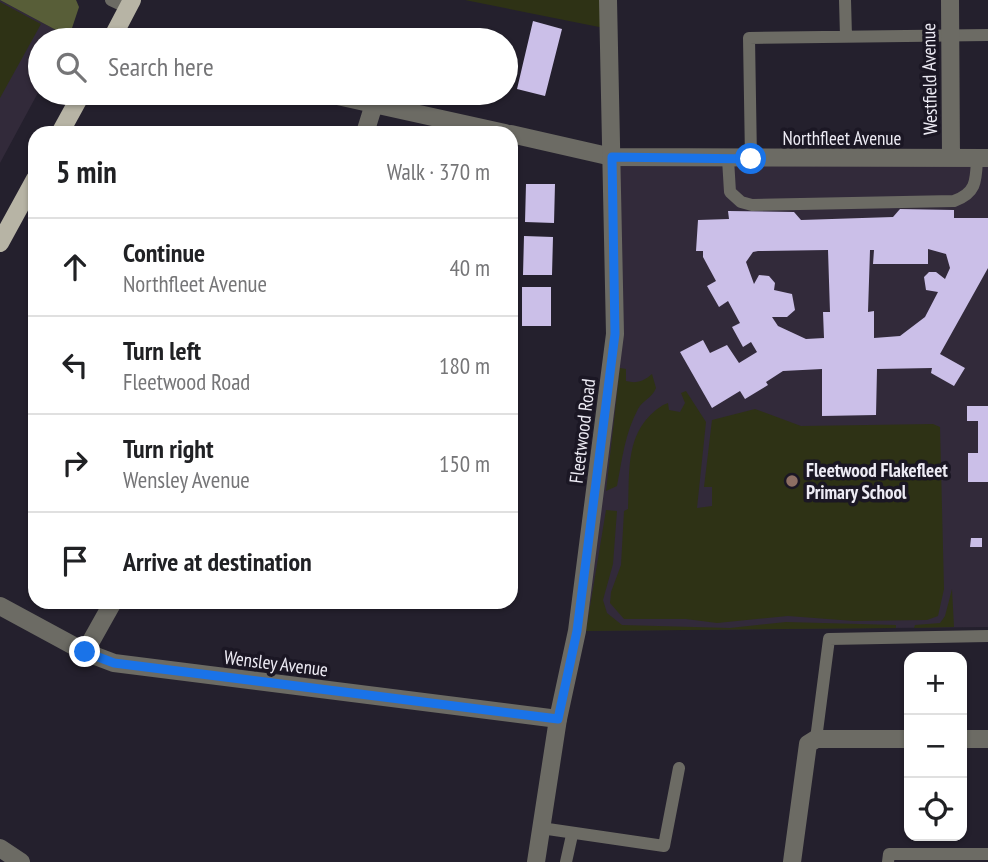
<!DOCTYPE html>
<meta charset="utf-8">
<style>
:root{--surface:#fff;--page:#f2f2f2;--text:#202124;--muted:#757577;--line:#e0e0e0}
body{margin:0;font-family:"PT Sans Narrow",sans-serif;background:var(--page);color:var(--text)}
.controls{position:absolute;right:21px;bottom:21px;display:grid;overflow:hidden;border-radius:14px;box-shadow:0 2px 5px #0004}
.controls button{width:63px;height:63px;display:grid;place-items:center;padding:0;border:0;border-bottom:2px solid var(--line);background:var(--surface);color:var(--text);font:35px sans-serif}
.stop{position:absolute;width:21px;height:21px;margin:-16px;border:5px solid #1a73e8;border-radius:50%;background:#fff}
.stop.end{background:#1a73e8;border-color:#fff;box-shadow:0 2px 7px #0008}
.list{margin:0;padding:0;list-style:none}
h2{display:flex;justify-content:space-between;align-items:center;height:91px;margin:0;padding:0 28px;font-size:30px}
h2 small{font-size:23px;font-weight:400;color:var(--muted)}
.list li{display:grid;grid-template-columns:46px 1fr auto;gap:21px;align-items:center;box-sizing:border-box;height:98px;padding:0 28px;border-top:2px solid var(--line)}
.list b{display:block;font-size:26px;white-space:nowrap}
.list p{margin:0;font-size:23px;white-space:nowrap;color:var(--muted)}
.list em{font-size:23px;font-style:normal;color:var(--muted)}
.icon{flex:none;width:38px;height:38px;fill:none;stroke:currentColor;stroke-width:2;stroke-linecap:round;stroke-linejoin:round}
.map{position:relative;flex:none;width:988px;height:862px;overflow:hidden}
.search{position:absolute;background:var(--surface);box-shadow:0 2px 5px #0004;left:28px;top:28px;width:490px;height:77px;display:flex;align-items:center;gap:18px;box-sizing:border-box;padding:0 24px;border-radius:38px;color:var(--muted);font-size:26px}
.panel{position:absolute;background:var(--surface);box-shadow:0 2px 5px #0004;left:28px;top:126px;width:490px;height:483px;border-radius:21px}
.map>svg:first-child{display:block}
.education{fill:#322a3a}
.green{fill:#2e3215}
.forest{fill:#585e38}
.building{fill:#cbbfe8;fill-rule:evenodd}
.lines{fill:none;stroke-linecap:round;stroke-linejoin:round}
.service{stroke:#6c6b64;stroke-width:12}
.minor{stroke:#6c6b64;stroke-width:18}
.tertiary{stroke:#6c6b64;stroke-width:18}
.primary{stroke:#b7b4a5;stroke-width:18}
.route{stroke:#1a73e8;stroke-width:9}
.education-dot{fill:#8d6e63;stroke:#1b1724;stroke-width:2.5}
.labels{text-anchor:middle;stroke-width:7;stroke-linejoin:round;paint-order:stroke}
.street-label{font-size:19px;fill:#edebf4;stroke:#1b1724}
.poi-label{font-size:19px;font-weight:bold;fill:#edebf4;stroke:#1b1724;text-anchor:start}
</style>
<div class="map">
<svg width="988" height="862" viewBox="0 0 988 862">
<rect width="100%" height="100%" fill="#24202d"/>
<path class="education" d="M0,0l69,37 -2,3h-27v49l-40,74z
M612,157l376,1v469l-411,4 38,-297z"/>
<path class="green" d="M465,0h143l1,29z
M0,2l41,22 -41,74z
M620,368l6,1v12c11,3 18,0 26,-7l4,14c-4,10 -14,13 -18,21 -13,24 -16,51 -21,77l-11,5z
M686,391l20,31 -9,86 15,-2v-19h-8l8,-67 43,-11 46,17 132,-2 7,3 4,162 -6,27 -11,4 -73,1 -66,-5 -71,7 -31,-4h-62l-14,-16 1,-11 10,-27 3,-54 4,-2c2,-39 -4,-79 35,-104l5,-2 1,7 11,2 5,-9 -4,-10z
M606,510l11,1 -4,53 -10,36 4,13 15,12 108,3 56,-6 110,3v3l-310,3z
M952,589l2,38 -40,1 1,-3 25,-2 5,-7z"/>
<path class="forest" d="M0,0h76l3,7 -10,30z"/>
<path class="building" d="M533,21l29,8 -17,67 -28,-7z
M526,184h29l-1,39 -29,-1z
M900,209l54,1v8h34v50l-48,86 25,14 -11,18 -23,-13 1,-5 -55,1 -1,46 -54,1v-47l-39,2 -17,11 2,3 -23,14 -5,-8 -28,17 -32,-56 23,-12 7,13 17,-8 12,18 18,-11 -6,-10 -8,5 -11,-20 8,-4 -12,-22 -9,6 -12,-21 9,-5 -13,-24v-6h-7l2,-31 31,-1 -1,-8 66,1 7,8 92,-3zM928,249l18,5 4,14 -5,11 -9,-7h-7l-5,5 2,13 12,2 -13,25 -25,19 -26,2v-27l-6,1 2,-62h4l-1,14h55zM828,250l2,62h-7l1,26 -18,1 -28,-13 -6,-9h15l8,-7 -3,-16 -18,-4 1,-7 -6,-7 -10,-1 -5,9 -8,-22 7,-10 5,-1z
M524,236l29,1 -1,38h-29z
M522,287h29v39h-29z
M967,406h21v76h-20v-29h10v-32h-11z
M971,538h11v9h-12z"/>
<g class="lines">
<path class="service" d="M111,0l17,8
M845,0l1,36
M728,159l2,33 11,10 11,3 202,-4c23,-8 22,-21 23,-43
M751,159l-2,-121 239,-3
M816,739l13,-100 159,-3
M541,828l123,18 15,-78
M566,862l6,-27
M888,862l1,-8h99"/>
<path class="minor" d="M950,0l1,158
M324,93l181,40
M365,133l9,-29
M511,134l101,23 376,1
M0,606l85,46 29,11 444,56
M85,652l28,-50
M962,739h26
M0,848l21,14
M792,862l16,-118 8,-5h93"/>
<path class="tertiary" d="M536,862l22,-143 19,-88 38,-297 -7,-334"/>
<path class="primary" d="M111,40l21,-40
M60,133l22,-40
M0,243l35,-64"/>
</g>
<g class="lines">
<path class="route" d="M85,652l29,11 444,56 19,-88 38,-297 -3,-177 139,2"/>
</g>
<circle class="education-dot" cx="792" cy="481" r="7"/>
<g class="labels">
<g class="street-label">
<text transform="translate(929 79) rotate(-91)" y="7">Westfield Avenue</text>
<text x="842" y="145">Northfleet Avenue</text>
<text transform="translate(582 431) rotate(-83)" y="7">Fleetwood Road</text>
<text transform="translate(276 663) rotate(7)" y="7">Wensley Avenue</text>
</g>
<g class="poi-label">
<text x="806" y="477">Fleetwood Flakefleet<tspan x="806" dy="22">Primary School</tspan></text>
</g>
</g>
</svg>
<div class="controls">
<button>+</button>
<button>−</button>
<button><svg class="icon" aria-label="locate" viewBox="0 0 24 24"><circle cx="12" cy="12" r="6"/><path d="M12 2v4M12 18v4M2 12h4M18 12h4"/></svg></button>
</div>
<div class="stop" style="left:751px;top:159px"></div>
<div class="stop end" style="left:85px;top:652px"></div>
<div class="search"><svg class="icon" aria-label="search" viewBox="0 0 24 24"><circle cx="10" cy="10" r="6"/><path d="M15 15l6 6"/></svg>Search here</div>
<section class="panel">
<h2>5 min<small>Walk · 370 m</small></h2>
<ul class="list">
<li><svg class="icon" aria-label="ahead" viewBox="0 0 24 24"><path d="M12 20V5M6 11l6-6 6 6"/></svg><div><b>Continue</b><p>Northfleet Avenue</p></div><em>40 m</em></li>
<li><svg class="icon" aria-label="left" viewBox="0 0 24 24"><path d="M17 20v-9H6M10 6l-5 5 5 5"/></svg><div><b>Turn left</b><p>Fleetwood Road</p></div><em>180 m</em></li>
<li><svg class="icon" aria-label="right" viewBox="0 0 24 24"><path d="M7 20v-9h11M14 6l5 5-5 5"/></svg><div><b>Turn right</b><p>Wensley Avenue</p></div><em>150 m</em></li>
<li><svg class="icon" aria-label="arrive" viewBox="0 0 24 24"><path d="M6 21V4h12l-3 4 3 4H6"/></svg><div><b>Arrive at destination</b></div></li>
</ul>
</section>
</div>
